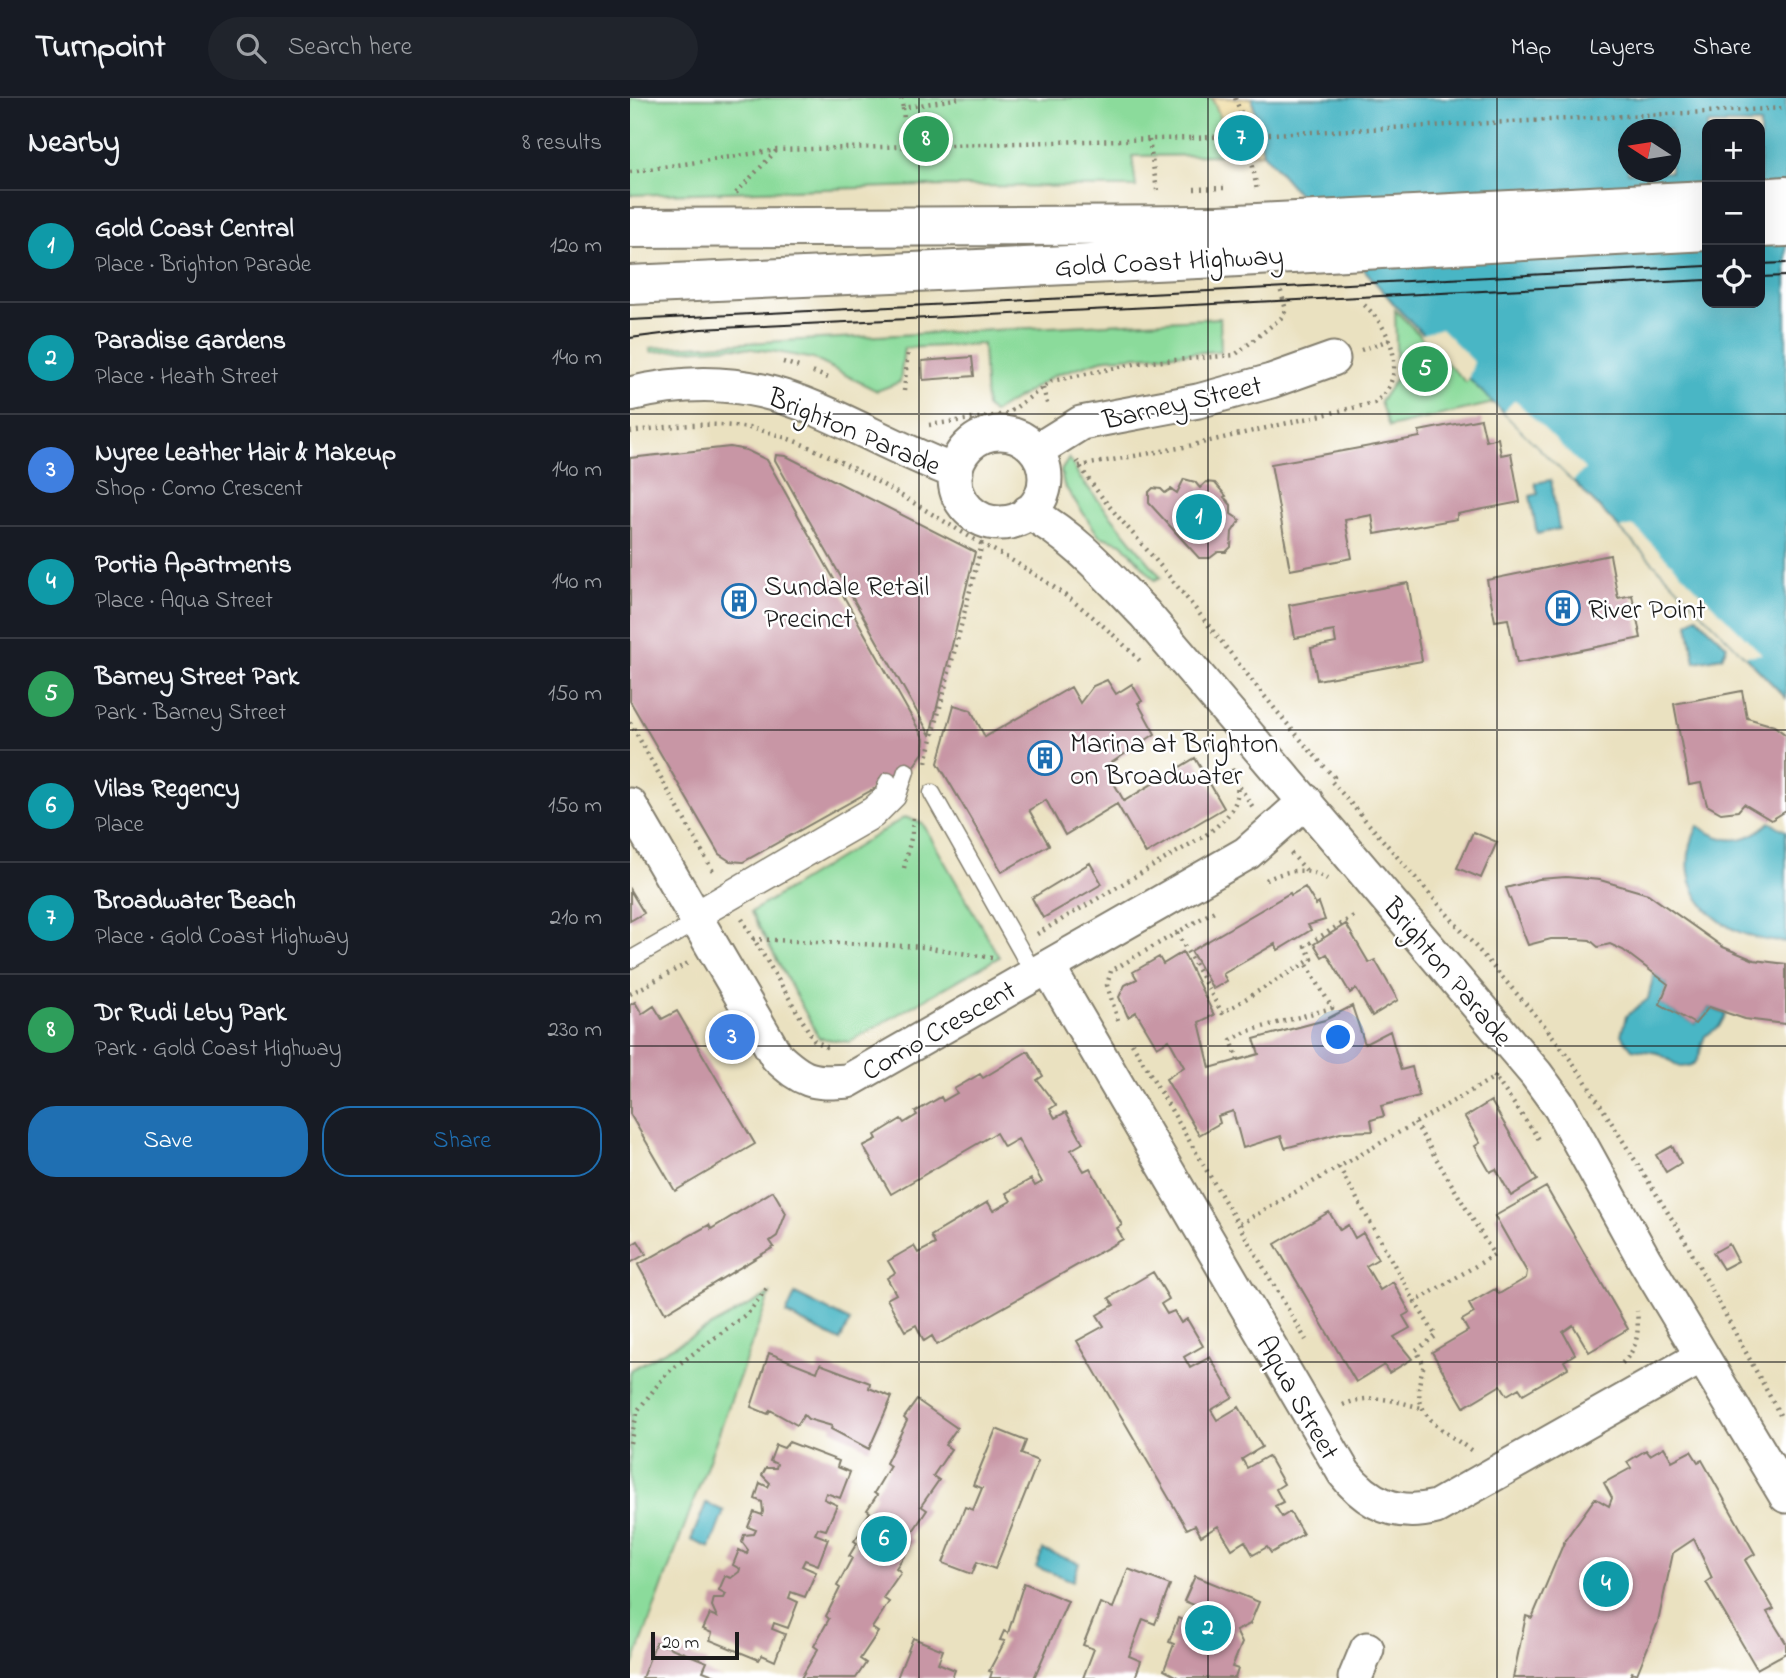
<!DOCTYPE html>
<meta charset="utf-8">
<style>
:root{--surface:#171b24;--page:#20242c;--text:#f1f3f6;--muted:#9ea1a6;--line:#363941;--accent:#1f6fb2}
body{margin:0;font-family:"Indie Flower",sans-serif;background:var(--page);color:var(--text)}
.controls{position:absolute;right:21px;top:21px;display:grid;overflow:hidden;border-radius:14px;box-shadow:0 7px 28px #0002}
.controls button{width:63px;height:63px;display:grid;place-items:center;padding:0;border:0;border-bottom:2px solid var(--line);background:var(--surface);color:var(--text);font:35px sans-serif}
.compass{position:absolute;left:988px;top:21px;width:63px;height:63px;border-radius:50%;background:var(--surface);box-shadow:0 7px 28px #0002;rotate:282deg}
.scale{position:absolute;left:21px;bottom:18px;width:88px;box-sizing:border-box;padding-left:7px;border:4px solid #1c1c1c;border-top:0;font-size:19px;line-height:24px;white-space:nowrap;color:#1c1c1c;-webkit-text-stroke:5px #fff;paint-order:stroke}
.you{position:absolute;left:709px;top:940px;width:24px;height:24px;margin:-18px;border:5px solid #fff;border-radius:50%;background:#1a73e8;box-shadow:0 0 0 10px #1a73e833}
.badge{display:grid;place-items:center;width:46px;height:46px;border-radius:50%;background:var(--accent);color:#fff;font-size:23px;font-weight:700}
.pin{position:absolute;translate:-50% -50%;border:4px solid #fff;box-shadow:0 2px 7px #0006}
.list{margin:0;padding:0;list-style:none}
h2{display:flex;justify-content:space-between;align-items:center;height:91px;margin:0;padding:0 28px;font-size:30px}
h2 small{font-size:23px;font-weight:400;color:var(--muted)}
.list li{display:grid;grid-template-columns:46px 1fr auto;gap:21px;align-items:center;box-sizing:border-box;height:112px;padding:0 28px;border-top:2px solid var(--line)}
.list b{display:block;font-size:26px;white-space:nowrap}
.list p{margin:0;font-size:23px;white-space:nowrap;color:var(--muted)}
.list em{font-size:23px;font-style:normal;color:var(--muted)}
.actions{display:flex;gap:14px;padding:21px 28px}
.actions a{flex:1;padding:16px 0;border:2px solid var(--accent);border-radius:28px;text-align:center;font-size:24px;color:var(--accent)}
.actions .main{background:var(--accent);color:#fff}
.icon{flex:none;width:38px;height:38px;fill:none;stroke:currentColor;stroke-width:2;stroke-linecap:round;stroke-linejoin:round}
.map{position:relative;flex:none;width:1156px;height:1580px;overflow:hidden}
header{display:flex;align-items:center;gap:42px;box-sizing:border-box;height:98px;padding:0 35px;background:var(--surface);border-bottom:2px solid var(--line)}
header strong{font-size:33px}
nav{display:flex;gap:38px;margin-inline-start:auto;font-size:24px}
.search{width:490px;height:63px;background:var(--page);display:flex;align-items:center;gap:18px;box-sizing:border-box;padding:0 24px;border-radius:38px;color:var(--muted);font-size:26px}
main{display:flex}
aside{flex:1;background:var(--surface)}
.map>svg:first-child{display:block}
.green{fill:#8bdb9b;stroke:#547c5c;stroke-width:2}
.sand{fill:#eeda9e;stroke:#857b5d;stroke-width:2}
.water{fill:#4ab6c5;stroke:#336970;stroke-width:2;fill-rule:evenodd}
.pier{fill:#eae1c0}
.building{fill:#c896a5}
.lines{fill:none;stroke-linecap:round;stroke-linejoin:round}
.lane-casing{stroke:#837e6e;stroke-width:19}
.street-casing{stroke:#837e6e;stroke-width:37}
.highway-casing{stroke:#837e6e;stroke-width:42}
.path{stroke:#837e6e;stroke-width:4.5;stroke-dasharray:2 5;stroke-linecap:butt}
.lane{stroke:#fff;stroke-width:16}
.street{stroke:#fff;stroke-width:33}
.highway{stroke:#fff;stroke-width:38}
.tram{stroke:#1c1c1c;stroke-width:2}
.highway-bridge-casing{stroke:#837e6e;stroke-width:42;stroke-linecap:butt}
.path-bridge{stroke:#837e6e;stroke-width:4.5;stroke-dasharray:2 5;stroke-linecap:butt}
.highway-bridge{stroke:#fff;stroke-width:38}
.grid{fill:none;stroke:#1c1c1c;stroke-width:2;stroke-opacity:0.55}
.labels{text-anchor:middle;stroke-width:5;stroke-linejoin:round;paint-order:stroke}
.street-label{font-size:28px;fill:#1c1c1c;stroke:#fff}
.poi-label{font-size:28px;fill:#1c1c1c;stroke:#fff;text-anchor:start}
</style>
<header>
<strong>Turnpoint</strong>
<div class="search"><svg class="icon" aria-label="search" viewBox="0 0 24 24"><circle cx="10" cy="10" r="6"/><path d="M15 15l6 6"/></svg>Search here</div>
<nav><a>Map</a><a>Layers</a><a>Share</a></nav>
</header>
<main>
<aside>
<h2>Nearby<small>8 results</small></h2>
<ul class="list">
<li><span class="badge" style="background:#0f9aa8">1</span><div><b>Gold Coast Central</b><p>Place · Brighton Parade</p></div><em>120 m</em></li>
<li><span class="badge" style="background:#0f9aa8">2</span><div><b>Paradise Gardens</b><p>Place · Heath Street</p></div><em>140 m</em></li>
<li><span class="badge" style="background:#3f7fe0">3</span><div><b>Nyree Leather Hair &amp; Makeup</b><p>Shop · Como Crescent</p></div><em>140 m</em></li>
<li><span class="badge" style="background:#0f9aa8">4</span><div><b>Portia Apartments</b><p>Place · Aqua Street</p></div><em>140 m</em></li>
<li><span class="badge" style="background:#2e9e5b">5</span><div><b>Barney Street Park</b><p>Park · Barney Street</p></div><em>150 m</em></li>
<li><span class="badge" style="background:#0f9aa8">6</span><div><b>Vilas Regency</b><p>Place</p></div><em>150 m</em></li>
<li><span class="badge" style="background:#0f9aa8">7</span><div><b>Broadwater Beach</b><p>Place · Gold Coast Highway</p></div><em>210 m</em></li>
<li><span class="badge" style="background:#2e9e5b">8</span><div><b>Dr Rudi Leby Park</b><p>Park · Gold Coast Highway</p></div><em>230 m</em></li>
</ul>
<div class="actions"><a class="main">Save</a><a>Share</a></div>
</aside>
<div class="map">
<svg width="1156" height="1580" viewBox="0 0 1156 1580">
<rect width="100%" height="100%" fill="#fff"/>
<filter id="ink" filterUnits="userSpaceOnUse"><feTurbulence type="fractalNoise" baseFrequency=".0143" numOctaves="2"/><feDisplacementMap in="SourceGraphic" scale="14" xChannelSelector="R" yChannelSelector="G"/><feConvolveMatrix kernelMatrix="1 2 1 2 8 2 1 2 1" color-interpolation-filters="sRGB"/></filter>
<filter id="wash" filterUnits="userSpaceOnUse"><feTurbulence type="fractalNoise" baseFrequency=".00686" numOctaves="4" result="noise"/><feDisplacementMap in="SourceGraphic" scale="28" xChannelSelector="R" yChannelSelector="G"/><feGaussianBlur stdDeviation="1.57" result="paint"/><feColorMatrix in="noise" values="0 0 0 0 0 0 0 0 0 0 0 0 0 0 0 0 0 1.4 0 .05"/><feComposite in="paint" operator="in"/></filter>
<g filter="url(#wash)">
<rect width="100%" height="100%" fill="#eae1c0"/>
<path class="green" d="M0,0h582l11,25 -1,32 -90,1 4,31 -212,-1 -294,9z
M765,212l71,72 2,-4 26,25 -105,24 -9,-25 17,-25z
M590,220l1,33 -114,7 -52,17 -62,38 -7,-6 -3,-63 -79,4 -4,34 -23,9 -63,-32 -37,-7 -42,-5 -84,5 -1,-4z
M439,360l11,20 81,99 -6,3 -33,-37 -23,-7 -35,-51 -3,-14z
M275,719l18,7 76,133 -150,85 -30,-4 -68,-126z
M140,1196l-140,380v-304z"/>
<path class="sand" d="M582,0h40l11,55 -41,2 1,-32z"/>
<path class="water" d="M622,0h534v600l-206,-210 -179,-176 -138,-159zM1077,26h53v179h-53zM998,32h42v42h-42z
M921,382l8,49 -22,5 -7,-38 8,-2 -3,-11z
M1066,518l31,30 -5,11 -27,5 -7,-39z
M1140,724l16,9v111c-64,-1 -121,-51 -88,-116 27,19 48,18 72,-4z
M1024,875l14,11 -7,20 34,20 14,-17 17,7 -7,13 -14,9c-7,16 -2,31 -25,31l-22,-14 -26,-4 -11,-14 5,-19 22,-17z
M165,1196l55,27 -10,20 -54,-27z
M76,1405l18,8 -14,37 -19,-8z
M413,1452l36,13 -6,18 -37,-14z"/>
<path class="pier" d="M811,230l33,34 -7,20 -47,-47z
M885,302l70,69 -12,12 -70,-69z
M1004,428l128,128 -17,2 -125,-128z"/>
<g id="blocks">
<path class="building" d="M342,259l2,19 -51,4 -1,-19z
M851,321l5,22 12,-3 3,17 10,-2 9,49 -63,12v5l-82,15 -3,-19 -27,5 7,38 -62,12 -19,-106 149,-27 -1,-6z
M100,349l16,3 21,10 157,279 -1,14 -10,14 -170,95 -13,-1 -11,-7 -89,-153v-243z
M146,357l10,1 189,96 -45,183 -155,-275z
M554,381l11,3 5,6 6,-6 9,1 11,13 -2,1 7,8v9l9,6 -8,12 -1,15 -5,5h-8l-8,6h-11l-50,-55v-11l4,-4 8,1 4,4 6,-4 6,4z
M980,457l8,43 14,-3 9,43 -124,25 -9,-44 -13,2 -8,-41z
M778,485l14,78 -105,19 -6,-32 25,-5 -2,-12 -39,7 -6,-33z
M477,582l9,14 16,-10 10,17 -4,2 17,31 -50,33 19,34 71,-43 29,50 -78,46 -29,-50 -52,31 -19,-35 -17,10 20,35 -47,27 -64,-109 16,-58 17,5 14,27 86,-50 9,16 13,-17z
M1112,593l5,27 27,8 12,9v76l-15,9 -27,-16 -6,7 -17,2 -14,-8 -6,-22 -12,2 -15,-81z
M843,734l24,10 -16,36 -24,-10z
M460,765l12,21 -59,34 -11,-20z
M936,779l34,3 48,14 75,53 31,13 32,4v60l-41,-5 -36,-12 -14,17 -35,-20 8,-20 -45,-34 -13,-6 -12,3 -8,-7 -13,-1h-26l-23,6 -22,-57 33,-9z
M675,789l11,18 3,-2 6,17 -17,5 3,5 -33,20 -3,-6 -52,30 4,7 -14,8 -22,-38 99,-58 1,2z
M0,792l14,23 -14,8z
M716,826l23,39 6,-3 23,40 -26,16 -16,-27 -6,4 -23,-39 -5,3 -8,-13z
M553,854l31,63 -15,7 11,46 49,-14 -5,-15 71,-19 27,-14 13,38 25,-13 11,39 11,-3 7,29 -38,10 3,10 -13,4 2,11 -29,1 -59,16 -4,-12 -38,12 -10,-37 -15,5 2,7 -21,12 -33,-56 18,-12 -15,-27 -12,7 -21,-35 -8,5 -9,-20 6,-12 12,-6 -4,-7 26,-15 4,7z
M5,904l7,12 12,-8 8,13 15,-8 78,133 -80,47 -45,-77v-109z
M398,953l15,25 -6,4 19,25 -6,4 5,9 11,-6 17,31 -12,7 13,21 6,-3 32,57 -5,3 6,11 -186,106 -5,-9 -8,5 -8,-16 -11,6 -18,-32 9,-5 -9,-16 8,-5 -7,-12 26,-15 4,7 17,-9 -4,-8 57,-34 5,9 18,-10 -5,-8 25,-14 4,7 7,-4 -24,-43 -14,8 -8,-14 -105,61 -28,-48 14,-7 -2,-4 26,-16 3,4 13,-8 -2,-3 26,-15 2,4 14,-8 -3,-4 26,-15 3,4z
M861,1003l46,79 -26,16 -15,-27 -6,3 -15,-26 5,-3 -15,-26z
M1042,1048l9,17 -15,9 -10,-17z
M916,1089l82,142 -39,23 -16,-27 -10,7 12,22 -11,7 4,7 -45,26 -4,-6 -12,7 -6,-10 -37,22 -32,-55 36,-21 -6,-11 12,-7 -5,-9 26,-15 4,5 27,-16 1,-6 -32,-56z
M143,1093l13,22 -9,23 -7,5 4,6 -109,66 -27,-48 71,-40 2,4z
M699,1114l11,18 8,-5 7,13 8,-5 15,26 -12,7 14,24 13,-8 17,30 -7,4 7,12 -16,9 18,22 -23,14 -5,-8 -28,17 -81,-138z
M8,1143l8,13 -16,9v-17z
M1099,1146l9,17 -15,8 -10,-16z
M523,1174l16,27 -8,5 6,10 7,-3 7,12 6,-4 16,27 -19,11 6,11 20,-11 23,40 -22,13 6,10 22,-13 23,40 -20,12 5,9 21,-12 16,28 -8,5 7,13 -8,4 7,11 8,-5 13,22 -32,19 -4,-6 -14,8 -8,-14 -13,8 -14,-23 -17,10 -6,-11 -8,4 -110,-188 27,-15 -7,-11 17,-10 -5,-7z
M139,1255l48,19 3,-8 50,19 -1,5 23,9 -23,52 -38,-20 1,-3 -24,-7 -4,-4 -7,10 -27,-15 -2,4 -17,-7z
M287,1302l40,28 -12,17 6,4 -18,27 6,4 -18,26 6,4 -18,27 5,4 -18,27 5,4 -18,26 6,4 -17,26 6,4 -18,27 6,4 -10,15h-55l17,-29 -4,-3 15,-27 -3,-3 14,-28 -3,-2 15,-28 -3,-2 8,-13 -3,-2 11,-15 -3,-2 8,-12 -3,-2 10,-15 -3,-2 16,-27 -4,-3 21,-42 -3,-3z
M366,1331l30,12 -5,13 17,7 -43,108 -18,-7 -5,12 -29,-11 22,-56 8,3 9,-22 -9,-3z
M159,1344l50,19 -2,6 13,5 -10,26 -14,-5 -2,6 13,6 -11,25 -8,-2 -3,6 13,5 -10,26 -13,-5 -3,6 14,6 -11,25 -14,-5 -2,6 9,4 -10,26 -14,-5 -2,6 13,5 -10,27 -13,-6 -3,5 -49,-20 2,-7 -9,-4 7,-15 7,3 -5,-11 2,-8h10l2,-4 -7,-4 6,-14 6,2 8,-6 1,-3 -7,-4 6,-15 8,4 1,-4 -6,-8 2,-7 10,-1 2,-4 -8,-3 6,-15 8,3 1,-3 -1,-10 -7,-3 5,-16 8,4 2,-4 -8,-8 4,-7h10l1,-4 -7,-3 6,-16 8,3z
M1034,1349l8,14 19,-10 7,11 4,-2 53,94 -10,6 29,49 -7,3 19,31v10l-29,16 -51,-87 6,-4 -18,-39 -21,14 -15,69 -21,52 -5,-2 -3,6h-116l13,-62 6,2 33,-78 30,-42 14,8 3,-8 -8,-15 27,-15 -4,-6 19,-12 4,5z
M498,1471l42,16 -15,39 -12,-5 -14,37 12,5 -6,17h-52l11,-29 -11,-4 17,-42 13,5z
M565,1478l64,26 -9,22 -14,7 6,12 -10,24 6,2 -3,9h-56l-15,-8 10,-26 -5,-2 9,-24 17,7 7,-17 -18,-7z
M394,1485l44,18 -34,77h-44l2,-6 -3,-1 16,-30 -5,-1 4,-9 4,2z
M283,1540l30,12 -5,13 17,7 -3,8h-55z
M26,1544l51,20 -4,9 18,7h-79z"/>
</g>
</g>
<g filter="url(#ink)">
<use href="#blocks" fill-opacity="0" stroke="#837e6e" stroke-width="2"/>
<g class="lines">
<g class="lane-casing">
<path id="lane" d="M302,695l102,181
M62,813l178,-105 13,-12 5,-13
M0,862l246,-141 21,-21 9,-27"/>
</g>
<g class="street-casing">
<path id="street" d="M0,296c140,-35 205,32 326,78
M325 380a45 45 0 1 1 90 0a45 45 0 1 1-90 0Z
M406,353l45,-28 117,-22 73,-20 62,-22
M398,414c46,24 81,65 117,102l391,460 24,33 84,152 142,237
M0,707l147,252c26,24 35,27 71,24l399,-228 59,-52
M418,869l296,506c24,31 54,44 92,34l265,-150
M725,1580l12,-29"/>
</g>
<g class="highway-casing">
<path id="highway" d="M1130,100l26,-2
M0,130l589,-3
M1130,130l26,-1
M0,187l590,-27"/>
</g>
<path class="path" d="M271,0l2,10
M605,0l11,27 11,66
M519,42l8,50
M276,47l-3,-37 57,-10
M0,74l147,-22 415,-12
M564,91l30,-1
M106,95l40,-42
M731,252l28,-10
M153,264l19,6
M183,274l18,7
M413,290l5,19
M274,293l4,-40
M299,327l78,-11 45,-33 87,-18 96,-8 46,-37 5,-8 -6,-22
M0,334c37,-6 75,-10 112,-5 71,8 176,80 240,117
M447,363c24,41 60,75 90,113 56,67 107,139 167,203l-2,5 212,243 35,46 103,164 98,180
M449,368l105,-19 190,-44c37,-27 17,-76 -12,-100
M0,624l84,151
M296,664l56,-218c62,32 113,70 161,120
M606,683l18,28
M661,755l15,17
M274,770l8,-34 1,-19
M636,782c20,-10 41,-14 61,-1
M112,821l72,121 16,9
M547,835l45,80 90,-54 -7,-13 52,-32
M407,836l169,-99c25,-20 41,-35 25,-68
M123,841l171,8 68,11
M0,896l58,-31
M488,922l-11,-35 4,-14 105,-61
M502,945l174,297
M608,962l-7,-20 17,-9 84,-23 -26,-45
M867,982l44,62
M785,1025l79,132 -79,47 21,34 -20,14 8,15c-17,49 12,60 48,86
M709,1069l76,135
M610,1126l255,-147 -2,-2
M992,1265c16,-14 17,-32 15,-52
M713,1307c27,-12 50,-5 78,3
M0,1345l8,-33 29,-37 81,-60 19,-25"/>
<use href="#lane" class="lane"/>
<use href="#street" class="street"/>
<use href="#highway" class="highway"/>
<path class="tram" d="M1130,166l26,-1
M1130,179l26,-1
M0,222l1077,-54
M0,240l71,-9 1006,-49"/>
<g class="highway-bridge-casing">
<path id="highway-bridge" d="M589,127l488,-25
M590,160l487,-27"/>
</g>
<path class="path-bridge" d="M562,40l594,-30"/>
<use href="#highway-bridge" class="highway-bridge"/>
</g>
</g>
<path class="grid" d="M289,0v1580M578,0v1580M867,0v1580M0,316h1156M0,632h1156M0,948h1156M0,1264h1156"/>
<defs>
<g id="building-ring" transform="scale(1.75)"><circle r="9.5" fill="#fff" stroke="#1f6fb2" stroke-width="1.5"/><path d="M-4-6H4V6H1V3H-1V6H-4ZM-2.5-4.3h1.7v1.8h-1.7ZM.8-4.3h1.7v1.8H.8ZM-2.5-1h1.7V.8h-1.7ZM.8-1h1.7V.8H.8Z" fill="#1f6fb2"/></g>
</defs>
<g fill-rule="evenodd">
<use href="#building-ring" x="109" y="503"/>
<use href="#building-ring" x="933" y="510"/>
<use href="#building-ring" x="415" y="660"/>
</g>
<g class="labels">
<g class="street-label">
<text transform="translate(539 162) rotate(-3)" y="10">Gold Coast Highway</text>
<text transform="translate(552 303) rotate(-13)" y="10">Barney Street</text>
<text transform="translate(225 332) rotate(23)" y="10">Brighton Parade</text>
<text transform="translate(819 873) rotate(50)" y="10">Brighton Parade</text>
<text transform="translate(308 931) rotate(-30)" y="10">Como Crescent</text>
<text transform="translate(669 1299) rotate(60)" y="10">Aqua Street</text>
</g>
<g class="poi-label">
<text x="134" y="497">Sundale Retail<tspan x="134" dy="32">Precinct</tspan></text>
<text x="958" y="520">River Point</text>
<text x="440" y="654">Marina at Brighton<tspan x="440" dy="32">on Broadwater</tspan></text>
</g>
</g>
</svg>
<div class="controls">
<button>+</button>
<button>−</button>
<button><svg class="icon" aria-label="locate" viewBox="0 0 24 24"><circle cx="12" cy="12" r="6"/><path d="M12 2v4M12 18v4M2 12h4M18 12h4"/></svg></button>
</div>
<svg class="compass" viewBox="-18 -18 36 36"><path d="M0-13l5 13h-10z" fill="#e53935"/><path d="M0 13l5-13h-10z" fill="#9ea1a6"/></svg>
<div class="scale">20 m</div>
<div class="you"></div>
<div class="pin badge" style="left:569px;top:419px;background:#0f9aa8">1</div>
<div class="pin badge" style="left:578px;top:1530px;background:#0f9aa8">2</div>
<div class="pin badge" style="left:102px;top:939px;background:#3f7fe0">3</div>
<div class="pin badge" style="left:976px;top:1486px;background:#0f9aa8">4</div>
<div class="pin badge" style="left:795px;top:271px;background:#2e9e5b">5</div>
<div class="pin badge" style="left:254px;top:1441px;background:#0f9aa8">6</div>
<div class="pin badge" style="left:611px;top:40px;background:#0f9aa8">7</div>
<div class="pin badge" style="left:296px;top:41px;background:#2e9e5b">8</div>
</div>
</main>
